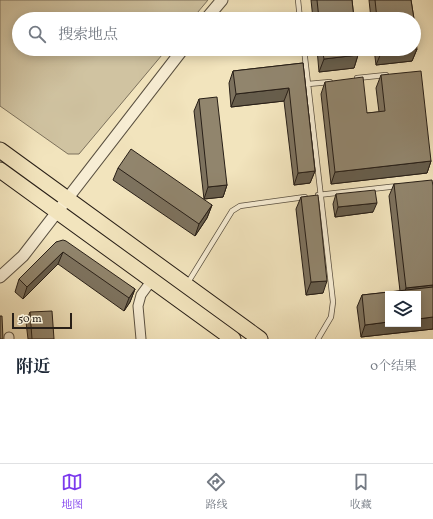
<!DOCTYPE html>
<html lang="zh">
<meta charset="utf-8">
<style>
:root{--surface:#fff;--page:#f6f6f7;--text:#1f2937;--muted:#747a83;--line:#e0e1e3;--accent:#7c3aed}
body{margin:0;font-family:Vollkorn,"Noto Serif SC",serif;background:var(--page);color:var(--text)}
.controls{position:absolute;right:12px;bottom:12px;display:grid;overflow:hidden;border-radius:0px;box-shadow:0 2px 10px #0003}
.controls button{width:36px;height:36px;display:grid;place-items:center;padding:0;border:0;border-bottom:1px solid var(--line);background:var(--surface);color:var(--text);font:20px sans-serif}
.scale{position:absolute;left:12px;bottom:10px;width:60px;box-sizing:border-box;padding-left:4px;border:2px solid #281f17;border-top:0;font-size:11px;line-height:14px;white-space:nowrap;color:#281f17;-webkit-text-stroke:3px #f7edd4;paint-order:stroke}
.list{margin:0;padding:0;list-style:none}
h2{display:flex;justify-content:space-between;align-items:center;height:52px;margin:0;padding:0 16px;font-size:17px}
h2 small{font-size:13px;font-weight:400;color:var(--muted)}
.icon{flex:none;width:22px;height:22px;fill:none;stroke:currentColor;stroke-width:2;stroke-linecap:round;stroke-linejoin:round}
.map{position:relative;flex:none;width:433px;height:339px;overflow:hidden}
.search{position:absolute;background:var(--surface);box-shadow:0 2px 10px #0003;left:12px;right:12px;top:12px;height:44px;display:flex;align-items:center;gap:10px;box-sizing:border-box;padding:0 14px;border-radius:22px;color:var(--muted);font-size:15px}
.sheet{height:124px;background:var(--surface)}
nav{display:flex;justify-content:space-around;align-items:center;box-sizing:border-box;height:56px;border-top:1px solid var(--line);background:var(--surface);font-size:11px;color:var(--muted)}
nav a{display:grid;justify-items:center;gap:2px}
nav .on{color:var(--accent)}
.map>svg:first-child{display:block}
.green{fill:#d0c3a1;stroke:#7c715c}
.lines{fill:none;stroke-linecap:round;stroke-linejoin:round}
.service-casing{stroke:#5a5040;stroke-width:6}
.minor-casing{stroke:#5a5040;stroke-width:11}
.tertiary-casing{stroke:#5a5040;stroke-width:13}
.primary-casing{stroke:#281f17;stroke-width:17}
.service{stroke:#f7edd4;stroke-width:4.5}
.minor{stroke:#f7edd4;stroke-width:9}
.tertiary{stroke:#f7edd4;stroke-width:11}
.primary{stroke:#f2e4bd;stroke-width:15}
.wall{fill:#7d725e;stroke:#281f17}
.shaded-wall{fill:#665d4c;stroke:#281f17}
.building{fill:#91856d;stroke:#281f17}
</style>
<div class="map">
<svg width="433" height="339" viewBox="0 0 433 339">
<rect width="100%" height="100%" fill="#f2e4bd"/>
<filter id="stains"><feTurbulence type="fractalNoise" baseFrequency=".005" numOctaves="4"/><feColorMatrix values="0 0 0 0 .2 0 0 0 0 .09 0 0 0 0 .02 0 0 0 .5 -.17"/></filter>
<radialGradient id="worn" r=".72"><stop offset=".6" stop-color="#630" stop-opacity="0"/><stop offset="1" stop-color="#630" stop-opacity=".3"/></radialGradient>
<path class="green" d="M0,0h208l-16,19h-173v30h148l-88,105h-11l-68,-48z"/>
<g class="lines">
<g class="service-casing">
<path id="service" d="M298,0l2,19
M304,49l29,253 -2,15 -13,22
M357,78l29,-3
M308,84l22,-2
M318,195l80,-9
M187,284l45,-73 8,-5 65,-9"/>
</g>
<g class="minor-casing">
<path id="minor" d="M9,337v2
M141,339l-3,-33 3,-11 11,-15"/>
</g>
<g class="tertiary-casing">
<path id="tertiary" d="M206,19l16,-19
M0,277l23,-21 160,-207"/>
</g>
<g class="primary-casing">
<path id="primary" d="M0,150l260,189
M0,170l233,169"/>
</g>
<use href="#service" class="service"/>
<use href="#minor" class="minor"/>
<use href="#tertiary" class="tertiary"/>
<use href="#primary" class="primary"/>
</g>
<path class="wall" d="M311,0h41l2,19h-41z
M369,0h42l3,19h-43z
M317,49h40l1,6 -4,13 -35,4z
M374,49h43l-5,12 -36,4z
M303,63l12,108 -5,12 -16,2 -10,-84 -53,6 -2,-24 4,-12z
M381,75l50,86 -4,12 -96,11 -10,-90 4,-12 42,31 12,-1 -3,-24z
M199,99l28,86 -4,12 -19,2 -10,-88z
M118,168l94,37 -5,13 -12,18 -82,-56z
M394,184l39,145 -72,8 -4,-30 5,-12 38,-4 -11,-95z
M336,194l37,18 -38,5 -2,-13z
M301,197l22,96 -17,2 -10,-86z
M56,242l79,47 -5,13 -6,9 -66,-47 -35,35 -8,-7 4,-13z
M30,312l24,27h-26l-2,-17z"/>
<path class="shaded-wall" d="M417,49l-5,12 -36,4 5,-12z
M358,55l-4,13 -35,4 5,-13z
M289,88l-5,13 -53,6 5,-13z
M431,161l-4,12 -96,11 4,-12z
M315,171l-5,12 -16,2 4,-12z
M227,185l-4,12 -19,2 4,-12z
M377,203l-4,9 -38,5 3,-10z
M212,205l-5,13 -12,18 4,-12z
M63,252l-5,12 -35,35 4,-12z
M327,281l-4,12 -17,2 5,-13z
M433,285v11l-29,-2 2,-6z
M135,289l-5,13 -6,9 5,-13z
M433,317v12l-72,8 4,-12 23,-3v2h30v-5z"/>
<path class="building" d="M317,0h35l2,19h-35z
M375,0h36l3,19h-37z
M414,23l3,26 -36,4 -1,-4h34z
M322,49h35l1,6 -34,4z
M303,63l12,108 -17,2 -9,-85 -53,6 -3,-23z
M421,71l10,90 -96,11 -10,-90 38,-5 4,36 18,-2 -4,-36z
M217,97l10,88 -19,2 -9,-88z
M131,149l81,56 -13,19 -81,-56z
M432,180l1,6v99l-27,3 -12,-104z
M375,190l2,13 -39,4 -2,-13z
M318,195l9,86 -16,1 -10,-85z
M63,240l3,1 69,48 -6,9 -66,-46 -36,35 -8,-8 37,-37z
M433,287v30l-15,2v-25h-30v28l-23,3 -3,-30z
M52,311l2,28h-22l-2,-27z
M0,316h2l1,23h-3z"/>
<rect width="100%" height="100%" filter="url(#stains)"/>
<rect width="100%" height="100%" fill="url(#worn)"/>
</svg>
<div class="controls">
<button><svg class="icon" aria-label="layers" viewBox="0 0 24 24"><path d="M12 4l9 5-9 5-9-5zM3 14l9 5 9-5"/></svg></button>
</div>
<div class="scale">50 m</div>
<div class="search"><svg class="icon" aria-label="search" viewBox="0 0 24 24"><circle cx="10" cy="10" r="6"/><path d="M15 15l6 6"/></svg>搜索地点</div>
</div>
<section class="sheet">
<h2>附近<small>0个结果</small></h2>
<ul class="list">
</ul>
</section>
<nav>
<a class="on"><svg class="icon" aria-label="map" viewBox="0 0 24 24"><path d="M3 6l6-2 6 2 6-2v14l-6 2-6-2-6 2zM9 4v14M15 6v14"/></svg>地图</a>
<a><svg class="icon" aria-label="directions" viewBox="0 0 24 24"><path d="M12 3l9 9-9 9-9-9zM9 14v-3h6M13 9l2 2-2 2"/></svg>路线</a>
<a><svg class="icon" aria-label="saved" viewBox="0 0 24 24"><path d="M7 4h10v16l-5-4-5 4z"/></svg>收藏</a>
</nav>
